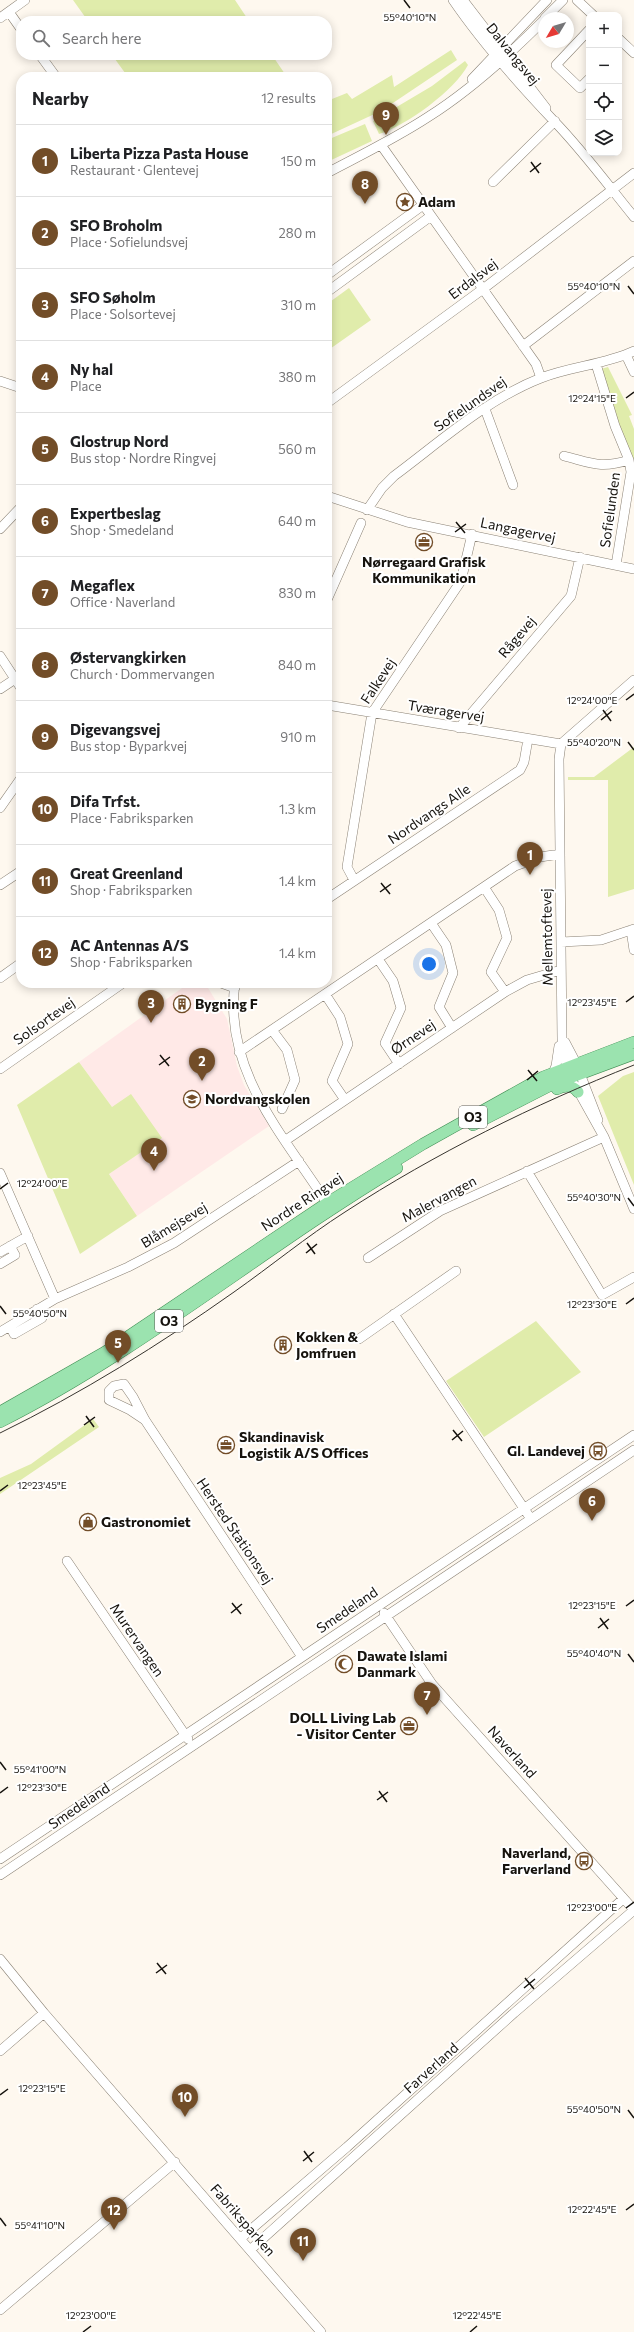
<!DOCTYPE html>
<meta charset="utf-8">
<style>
:root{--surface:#fff;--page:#f2f2f2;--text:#202124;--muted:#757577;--line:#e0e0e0;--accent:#724d28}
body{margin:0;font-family:Commissioner,sans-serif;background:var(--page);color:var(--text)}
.controls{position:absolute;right:12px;top:12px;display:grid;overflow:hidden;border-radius:8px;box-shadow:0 2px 10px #0003}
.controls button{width:36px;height:36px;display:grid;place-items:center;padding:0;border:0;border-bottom:1px solid var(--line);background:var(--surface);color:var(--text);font:20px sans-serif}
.compass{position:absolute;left:538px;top:12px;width:36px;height:36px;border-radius:50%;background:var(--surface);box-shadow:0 2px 10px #0003;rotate:232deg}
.you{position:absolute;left:429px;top:964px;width:14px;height:14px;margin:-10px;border:3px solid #fff;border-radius:50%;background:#1a73e8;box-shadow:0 0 0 6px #1a73e833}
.badge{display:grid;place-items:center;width:26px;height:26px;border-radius:50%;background:var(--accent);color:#fff;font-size:13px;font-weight:700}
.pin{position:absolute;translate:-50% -33px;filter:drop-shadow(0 1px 2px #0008)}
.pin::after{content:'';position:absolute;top:21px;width:14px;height:12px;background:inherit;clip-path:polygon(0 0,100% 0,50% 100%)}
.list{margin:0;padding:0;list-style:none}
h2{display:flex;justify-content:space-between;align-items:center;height:52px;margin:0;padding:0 16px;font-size:17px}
h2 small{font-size:13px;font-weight:400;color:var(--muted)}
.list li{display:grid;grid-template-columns:26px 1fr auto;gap:12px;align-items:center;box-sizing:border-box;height:72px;padding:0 16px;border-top:1px solid var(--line)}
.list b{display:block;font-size:15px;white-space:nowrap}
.list p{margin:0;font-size:13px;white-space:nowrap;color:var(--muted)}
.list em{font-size:13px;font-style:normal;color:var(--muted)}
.icon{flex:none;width:22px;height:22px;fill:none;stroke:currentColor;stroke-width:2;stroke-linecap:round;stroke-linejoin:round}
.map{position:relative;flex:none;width:634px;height:2332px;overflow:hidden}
.search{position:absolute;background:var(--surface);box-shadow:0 2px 10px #0003;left:16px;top:16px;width:316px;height:44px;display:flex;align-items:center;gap:10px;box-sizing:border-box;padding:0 14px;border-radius:16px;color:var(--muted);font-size:15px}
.panel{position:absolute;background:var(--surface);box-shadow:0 2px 10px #0003;left:16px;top:72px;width:316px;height:916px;border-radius:16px}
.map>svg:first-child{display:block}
.education{fill:#ffe9e7}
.green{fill:#e0ecab}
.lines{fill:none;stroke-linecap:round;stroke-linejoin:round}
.minor-casing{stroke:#8a8174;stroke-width:10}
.major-casing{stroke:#418e54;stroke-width:12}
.minor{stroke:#fff;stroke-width:9}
.major{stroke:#9be3af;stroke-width:11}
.tram{stroke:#38352f;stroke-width:1}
.ticks{fill:none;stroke:#16130e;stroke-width:1.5}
.labels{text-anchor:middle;stroke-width:4;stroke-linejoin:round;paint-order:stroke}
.shield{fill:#fff;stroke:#5c5a56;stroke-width:1}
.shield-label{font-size:13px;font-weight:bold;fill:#16130e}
.street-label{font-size:14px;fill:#16130e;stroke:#fff}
.poi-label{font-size:14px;font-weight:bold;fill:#16130e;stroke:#fff;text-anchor:start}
.ticks-label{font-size:10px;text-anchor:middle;fill:#16130e;stroke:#fff;stroke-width:4;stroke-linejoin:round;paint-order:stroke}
</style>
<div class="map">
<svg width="634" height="2332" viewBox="0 0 634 2332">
<rect width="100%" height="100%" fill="#fef8ef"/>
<path class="education" d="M189,983h16l22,36 10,47 7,19 25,41 -132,90 -28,-42 52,-36 -49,-31 -33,-45z"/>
<path class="green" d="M73,0h162l14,21h-161z
M451,50l6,10 -76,51 -54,25v-35l20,-8 5,6 40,-24 2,12z
M112,55h160l15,22h-159z
M465,61l3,4c-13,25 -62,61 -89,69l-6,-13 59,-35z
M365,124l7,17 -45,21v-22z
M349,288l22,32 -44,31v-47z
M608,367l24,48 -3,1 5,13v42l-12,-33 -21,-69z
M634,747v142l-26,8v-117h-40v-3h26z
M79,1062l33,45 19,-13 31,44 -53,36 28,42 -57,38 -63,-149z
M634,1072v113l-36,-89 25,-20z
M536,1321l45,51 -97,65 -38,-56z
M93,1419l6,8 -99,67v-16l31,-14z"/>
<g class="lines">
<g class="minor-casing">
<path id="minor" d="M453,0c30,44 65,83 101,121 29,30 54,64 80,96
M463,0l83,108
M577,0l16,15
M9,12l12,17
M0,18l25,-18
M545,18l18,-18
M589,30l-33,35 24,23 9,-9
M619,39l15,14
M40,55l16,22
M472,79l75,-79
M381,145l155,219 5,14
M327,173c34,-18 69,-35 101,-56 43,-27 81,-62 116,-97
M493,182l62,-61
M327,275l96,-70
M327,292l104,-76
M523,346l111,-85
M626,355l8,17
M596,364l19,62 14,34 2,12 -15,93
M0,381l21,7
M327,403l156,-114 151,-116
M485,409l28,76
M564,456c28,7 36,13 65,4
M327,496l80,26 227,47
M367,510l15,-22 12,-12c47,-35 93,-77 147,-98 30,-12 63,-13 93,-27
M0,529l21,-22
M327,600l34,-77
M0,656l21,32
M0,689l15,-10
M327,705l234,39
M459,728l112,-132 9,-39
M561,744l-2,15 3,280 2,19 6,16
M561,744l73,-64
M0,808l21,-30
M354,880l-7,-13 25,-154 89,-132 11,-47
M0,885l21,-14
M484,887l15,23 8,28 -16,34 14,20
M327,899l193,-129 4,-8 4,-23
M431,923l15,22 7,28 -14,34 13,21
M631,930l3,20
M561,942l40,-2 33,-11
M378,959l15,22 8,27 -16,35 14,21
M0,978l21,-15
M221,983l14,5
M235,983c-12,87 48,152 92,220
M325,994l15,23 8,27 -16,37 13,19
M272,1030l15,20 8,30 -13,29
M565,1042l11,21 22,57
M239,1052l276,-186 25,-9 20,-3
M0,1069l123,-86
M553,1073l3,-7 3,-20
M575,1085l29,52 30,72
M286,1140l219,-148 22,-12 34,-10
M527,1171l75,124 32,-18
M0,1173l55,126
M0,1252l28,-16
M368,1258l72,-47 164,-74
M0,1264l15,-9 -5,-9
M394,1314l137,205
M10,1326l4,8 28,-16 -5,-9
M0,1332l55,-33 73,-32 46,-24 125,-82
M359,1339l97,-68
M145,1420l-15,-10 -21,-10v-9l5,-5 10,-2 9,13 12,23 157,237
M67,1561l121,178
M384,1613l48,71 202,226
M0,1859l634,-424
M0,1875l634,-425
M0,1959l44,54 277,319
M0,2051l44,-38
M241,2238l106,-91 276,-248
M250,2250l264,-237 120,-103
M0,2310l175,-148"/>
</g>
<g class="major-casing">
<path id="major" d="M557,1089c8,-4 16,-4 21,3
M473,1125l80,-41 81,-30
M0,1412l105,-60 222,-149 96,-59 120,-67 91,-35
M0,1422c141,-71 262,-173 397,-254"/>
</g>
<use href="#minor" class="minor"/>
<use href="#major" class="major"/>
<path class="tram" d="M0,1433c82,-40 159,-88 234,-141 37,-26 72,-55 111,-80 91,-59 188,-107 289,-147"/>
</g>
<path class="ticks" d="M404,0l6,8M531,162l8,11M530,172l11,-9M628,286l6,8M626,398l8,-6M456,522l9,11M455,532l11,-8M626,700l8,-6M603,710l8,11M601,720l11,-9M628,742l6,8M381,883l9,11M380,892l11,-8M626,1002l8,-6M160,1055l9,11M159,1065l11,-8M528,1070l9,11M527,1080l11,-9M0,1189l8,-6M628,1198l6,8M307,1243l8,11M306,1253l11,-9M626,1304l8,-6M0,1306l6,8M86,1416l8,11M84,1425l11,-8M453,1430l9,11M452,1440l11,-9M0,1491l8,-6M232,1603l9,11M626,1606l8,-6M231,1613l11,-9M600,1618l8,11M598,1628l11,-9M628,1654l6,8M0,1762l6,8M379,1791l8,11M0,1793l8,-6M377,1800l11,-8M626,1908l8,-6M157,1963l9,11M156,1973l11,-8M525,1978l9,11M524,1988l11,-9M0,2095l8,-6M628,2110l6,8M304,2151l8,11M303,2161l11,-9M626,2210l8,-6M0,2218l6,8M83,2332l8,-6M470,2332l7,-6"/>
<defs>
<g id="sight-ring" transform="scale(0.9)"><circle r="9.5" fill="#fff" stroke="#724d28" stroke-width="1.5"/><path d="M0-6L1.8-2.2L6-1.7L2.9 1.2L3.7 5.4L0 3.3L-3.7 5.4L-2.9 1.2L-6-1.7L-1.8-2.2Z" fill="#724d28"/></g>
<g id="office-ring" transform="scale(0.9)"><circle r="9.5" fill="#fff" stroke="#724d28" stroke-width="1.5"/><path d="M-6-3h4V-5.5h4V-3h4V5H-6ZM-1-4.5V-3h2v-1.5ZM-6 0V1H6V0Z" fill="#724d28"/></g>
<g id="building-ring" transform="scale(0.9)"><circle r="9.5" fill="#fff" stroke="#724d28" stroke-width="1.5"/><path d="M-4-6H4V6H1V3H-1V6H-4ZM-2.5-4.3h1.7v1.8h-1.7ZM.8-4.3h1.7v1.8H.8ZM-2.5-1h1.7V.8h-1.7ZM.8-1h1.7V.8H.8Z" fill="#724d28"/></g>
<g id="school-ring" transform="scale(0.9)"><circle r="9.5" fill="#fff" stroke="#724d28" stroke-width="1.5"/><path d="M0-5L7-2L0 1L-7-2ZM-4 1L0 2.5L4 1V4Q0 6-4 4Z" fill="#724d28"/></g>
<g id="bus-ring" transform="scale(0.9)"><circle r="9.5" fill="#fff" stroke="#724d28" stroke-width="1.5"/><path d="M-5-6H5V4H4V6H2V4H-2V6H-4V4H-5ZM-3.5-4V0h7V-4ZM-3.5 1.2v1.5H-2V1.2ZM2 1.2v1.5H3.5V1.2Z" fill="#724d28"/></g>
<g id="shop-ring" transform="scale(0.9)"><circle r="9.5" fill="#fff" stroke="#724d28" stroke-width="1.5"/><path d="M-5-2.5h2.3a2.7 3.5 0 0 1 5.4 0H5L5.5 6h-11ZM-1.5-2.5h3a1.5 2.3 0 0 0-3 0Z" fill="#724d28"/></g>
<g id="mosque-ring" transform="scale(0.9)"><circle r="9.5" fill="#fff" stroke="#724d28" stroke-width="1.5"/><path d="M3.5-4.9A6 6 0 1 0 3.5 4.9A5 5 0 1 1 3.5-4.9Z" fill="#724d28"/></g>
</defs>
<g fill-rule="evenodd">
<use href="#sight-ring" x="405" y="202"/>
<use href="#office-ring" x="424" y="542"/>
<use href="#building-ring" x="182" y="1004"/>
<use href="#school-ring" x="192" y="1099"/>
<use href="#building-ring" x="283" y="1345"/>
<use href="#office-ring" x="226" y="1445"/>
<use href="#bus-ring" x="598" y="1451"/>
<use href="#shop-ring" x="88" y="1522"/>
<use href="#mosque-ring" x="344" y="1664"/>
<use href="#office-ring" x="409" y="1726"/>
<use href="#bus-ring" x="584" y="1861"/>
</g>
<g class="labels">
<g class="shield">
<rect x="459" y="1106" width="28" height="22" rx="3"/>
<rect x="155" y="1310" width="28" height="22" rx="3"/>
</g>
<g class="shield-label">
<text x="473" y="1122">O3</text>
<text x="169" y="1326">O3</text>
</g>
<g class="street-label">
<text transform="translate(513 54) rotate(51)" y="5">Dalvangsvej</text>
<text transform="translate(473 279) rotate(-37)" y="5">Erdalsvej</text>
<text transform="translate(470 404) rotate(-35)" y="5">Sofielundsvej</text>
<text transform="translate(610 510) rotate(-82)" y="5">Sofielunden</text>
<text transform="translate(518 530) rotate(12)" y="5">Langagervej</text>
<text transform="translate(517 637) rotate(-50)" y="5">Rågevej</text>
<text transform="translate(378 681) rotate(-57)" y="5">Falkevej</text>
<text transform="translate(446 711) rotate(9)" y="5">Tværagervej</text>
<text transform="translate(429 814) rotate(-34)" y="5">Nordvangs Alle</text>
<text transform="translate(547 937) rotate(-91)" y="5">Mellemtoftevej</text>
<text transform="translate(44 1021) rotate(-35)" y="5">Solsortevej</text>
<text transform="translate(413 1037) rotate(-34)" y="5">Ørnevej</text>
<text transform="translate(439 1199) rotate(-28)" y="5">Malervangen</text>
<text transform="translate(302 1202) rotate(-33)" y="5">Nordre Ringvej</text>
<text transform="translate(174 1225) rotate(-31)" y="5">Blåmejsevej</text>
<text transform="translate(235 1531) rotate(56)" y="5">Hersted Stationsvej</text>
<text transform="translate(347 1610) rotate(-34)" y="5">Smedeland</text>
<text transform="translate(137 1640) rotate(56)" y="5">Murervangen</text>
<text transform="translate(512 1752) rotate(48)" y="5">Naverland</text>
<text transform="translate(79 1806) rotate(-34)" y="5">Smedeland</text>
<text transform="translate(431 2068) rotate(-42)" y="5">Farverland</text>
<text transform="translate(243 2220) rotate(49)" y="5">Fabriksparken</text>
</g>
<g class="poi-label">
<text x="418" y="207">Adam</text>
<text x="424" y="567" text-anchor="middle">Nørregaard Grafisk<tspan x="424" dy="16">Kommunikation</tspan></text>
<text x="195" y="1009">Bygning F</text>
<text x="205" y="1104">Nordvangskolen</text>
<text x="296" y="1342">Kokken &amp;<tspan x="296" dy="16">Jomfruen</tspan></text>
<text x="239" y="1442">Skandinavisk<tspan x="239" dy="16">Logistik A/S Offices</tspan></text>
<text x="585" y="1456" text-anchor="end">Gl. Landevej</text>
<text x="101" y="1527">Gastronomiet</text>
<text x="357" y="1661">Dawate Islami<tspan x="357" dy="16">Danmark</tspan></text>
<text x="396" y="1723" text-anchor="end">DOLL Living Lab<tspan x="396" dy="16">- Visitor Center</tspan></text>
<text x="571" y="1858" text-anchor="end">Naverland,<tspan x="571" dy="16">Farverland</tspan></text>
</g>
</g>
<g class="ticks-label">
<text x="410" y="21">55°40'10"N</text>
<text x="594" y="290">55°40'10"N</text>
<text x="592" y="402">12°24'15"E</text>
<text x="592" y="704">12°24'00"E</text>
<text x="594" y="746">55°40'20"N</text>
<text x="592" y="1006">12°23'45"E</text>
<text x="42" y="1187">12°24'00"E</text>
<text x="594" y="1201">55°40'30"N</text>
<text x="592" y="1308">12°23'30"E</text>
<text x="40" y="1317">55°40'50"N</text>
<text x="42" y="1489">12°23'45"E</text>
<text x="592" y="1609">12°23'15"E</text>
<text x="594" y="1657">55°40'40"N</text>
<text x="40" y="1773">55°41'00"N</text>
<text x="42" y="1791">12°23'30"E</text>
<text x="592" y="1911">12°23'00"E</text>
<text x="42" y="2092">12°23'15"E</text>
<text x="594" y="2113">55°40'50"N</text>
<text x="592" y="2213">12°22'45"E</text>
<text x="40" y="2229">55°41'10"N</text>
<text x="91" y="2319">12°23'00"E</text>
<text x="477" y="2319">12°22'45"E</text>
</g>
</svg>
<div class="controls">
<button>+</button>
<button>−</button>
<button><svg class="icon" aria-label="locate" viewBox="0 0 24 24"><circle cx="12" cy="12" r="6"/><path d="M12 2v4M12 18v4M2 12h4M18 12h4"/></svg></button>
<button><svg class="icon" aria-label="layers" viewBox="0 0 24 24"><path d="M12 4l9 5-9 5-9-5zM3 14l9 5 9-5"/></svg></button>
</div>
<svg class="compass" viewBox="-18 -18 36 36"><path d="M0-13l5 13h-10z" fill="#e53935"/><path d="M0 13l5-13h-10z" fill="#757577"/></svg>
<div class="you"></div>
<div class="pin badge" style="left:530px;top:875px">1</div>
<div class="pin badge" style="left:202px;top:1081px">2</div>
<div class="pin badge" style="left:151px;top:1023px">3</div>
<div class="pin badge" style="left:154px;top:1171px">4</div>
<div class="pin badge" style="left:118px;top:1363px">5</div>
<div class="pin badge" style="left:592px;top:1521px">6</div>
<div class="pin badge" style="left:427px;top:1715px">7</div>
<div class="pin badge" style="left:365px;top:204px">8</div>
<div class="pin badge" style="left:386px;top:135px">9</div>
<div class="pin badge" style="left:185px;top:2117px">10</div>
<div class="pin badge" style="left:303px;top:2261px">11</div>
<div class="pin badge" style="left:114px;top:2230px">12</div>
<div class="search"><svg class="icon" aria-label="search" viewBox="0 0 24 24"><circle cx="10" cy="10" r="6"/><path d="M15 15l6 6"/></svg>Search here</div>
<section class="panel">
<h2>Nearby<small>12 results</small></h2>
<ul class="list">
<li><span class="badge">1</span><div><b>Liberta Pizza Pasta House</b><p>Restaurant · Glentevej</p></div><em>150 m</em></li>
<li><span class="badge">2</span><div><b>SFO Broholm</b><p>Place · Sofielundsvej</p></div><em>280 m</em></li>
<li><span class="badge">3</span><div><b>SFO Søholm</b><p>Place · Solsortevej</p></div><em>310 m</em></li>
<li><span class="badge">4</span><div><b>Ny hal</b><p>Place</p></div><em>380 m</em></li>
<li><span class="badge">5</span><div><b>Glostrup Nord</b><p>Bus stop · Nordre Ringvej</p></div><em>560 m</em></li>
<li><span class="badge">6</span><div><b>Expertbeslag</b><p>Shop · Smedeland</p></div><em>640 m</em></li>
<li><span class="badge">7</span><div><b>Megaflex</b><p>Office · Naverland</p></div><em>830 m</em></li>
<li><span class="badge">8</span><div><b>Østervangkirken</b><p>Church · Dommervangen</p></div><em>840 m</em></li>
<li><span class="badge">9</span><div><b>Digevangsvej</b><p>Bus stop · Byparkvej</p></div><em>910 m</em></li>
<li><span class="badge">10</span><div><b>Difa Trfst.</b><p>Place · Fabriksparken</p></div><em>1.3 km</em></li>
<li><span class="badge">11</span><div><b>Great Greenland</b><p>Shop · Fabriksparken</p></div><em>1.4 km</em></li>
<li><span class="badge">12</span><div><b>AC Antennas A/S</b><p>Shop · Fabriksparken</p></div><em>1.4 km</em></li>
</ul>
</section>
</div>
